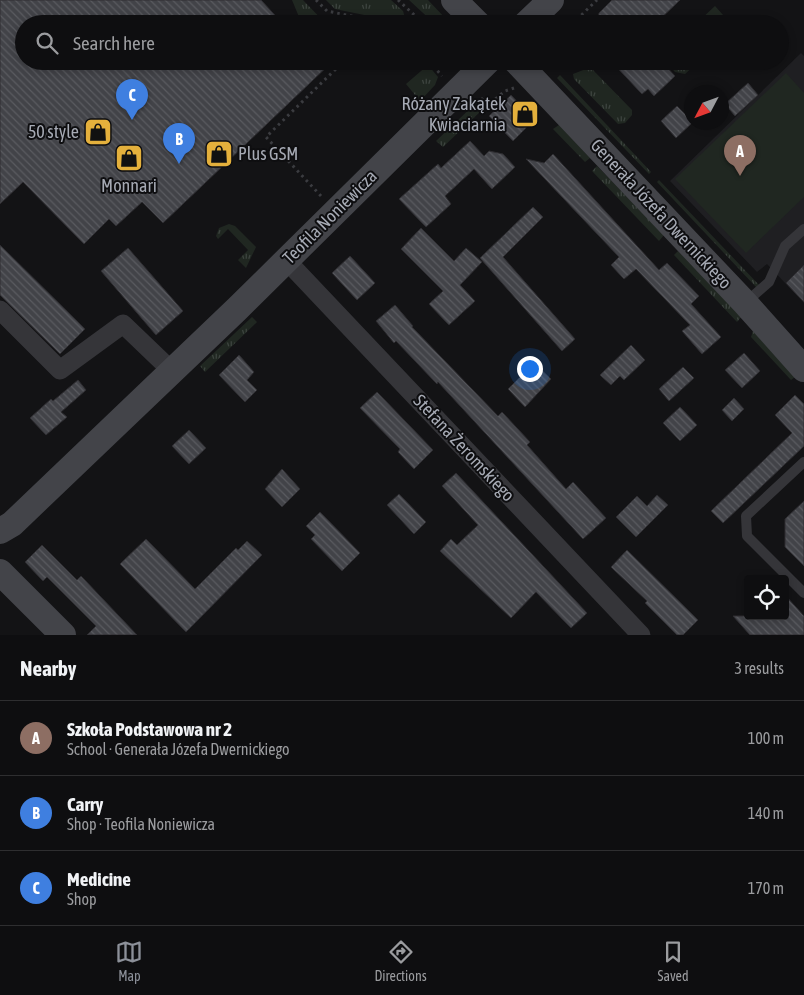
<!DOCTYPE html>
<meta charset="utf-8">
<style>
:root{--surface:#0e0e10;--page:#1c1c1e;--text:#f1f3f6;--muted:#9b9c9f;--line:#2e2e30;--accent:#8c9099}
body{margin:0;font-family:"Asap Condensed",sans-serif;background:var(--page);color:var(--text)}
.controls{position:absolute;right:15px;bottom:15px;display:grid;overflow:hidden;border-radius:5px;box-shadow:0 2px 8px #0003}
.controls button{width:45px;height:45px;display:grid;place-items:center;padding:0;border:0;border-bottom:1px solid var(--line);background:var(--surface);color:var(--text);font:25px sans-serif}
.compass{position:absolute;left:684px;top:85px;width:45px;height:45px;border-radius:50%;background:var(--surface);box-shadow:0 2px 8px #0003;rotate:229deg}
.you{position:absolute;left:529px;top:368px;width:18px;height:18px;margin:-12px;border:4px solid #fff;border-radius:50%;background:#1a73e8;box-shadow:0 0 0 8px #1a73e833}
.badge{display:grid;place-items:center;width:32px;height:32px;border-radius:50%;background:var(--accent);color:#fff;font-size:16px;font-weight:700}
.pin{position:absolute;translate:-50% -41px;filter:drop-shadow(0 1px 2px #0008)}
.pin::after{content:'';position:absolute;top:26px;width:18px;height:15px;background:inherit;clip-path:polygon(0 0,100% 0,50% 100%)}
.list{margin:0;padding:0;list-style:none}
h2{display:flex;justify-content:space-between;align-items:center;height:65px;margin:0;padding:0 20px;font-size:21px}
h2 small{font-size:16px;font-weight:400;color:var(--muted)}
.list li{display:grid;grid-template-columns:32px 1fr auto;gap:15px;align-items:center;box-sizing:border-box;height:75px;padding:0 20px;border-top:1px solid var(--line)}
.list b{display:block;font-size:19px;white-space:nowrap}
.list p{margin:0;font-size:16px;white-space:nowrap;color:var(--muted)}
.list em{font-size:16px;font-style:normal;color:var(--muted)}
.icon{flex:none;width:28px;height:28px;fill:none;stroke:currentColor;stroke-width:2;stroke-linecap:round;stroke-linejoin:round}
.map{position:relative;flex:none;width:804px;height:635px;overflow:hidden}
.search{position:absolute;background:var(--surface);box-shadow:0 2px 8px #0003;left:15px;right:15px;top:15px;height:55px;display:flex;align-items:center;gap:12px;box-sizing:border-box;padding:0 18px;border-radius:28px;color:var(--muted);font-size:19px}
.sheet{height:290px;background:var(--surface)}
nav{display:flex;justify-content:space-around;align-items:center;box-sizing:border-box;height:70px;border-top:1px solid var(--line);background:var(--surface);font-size:14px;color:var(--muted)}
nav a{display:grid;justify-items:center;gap:2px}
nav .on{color:var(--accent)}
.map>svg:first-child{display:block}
.built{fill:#1f1f22}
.grass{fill:url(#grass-tufts)}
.garden{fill:#202721}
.building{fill:url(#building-back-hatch);stroke:#2e2d31}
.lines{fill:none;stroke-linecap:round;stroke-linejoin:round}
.path{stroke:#3b3c40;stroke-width:3;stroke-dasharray:2.5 4;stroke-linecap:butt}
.lane{stroke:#353539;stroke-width:10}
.street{stroke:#353539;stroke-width:19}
.secondary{stroke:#434449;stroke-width:26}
.labels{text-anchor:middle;stroke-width:4;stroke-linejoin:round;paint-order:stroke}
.poi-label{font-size:18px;fill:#a6aab4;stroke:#0e0e10;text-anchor:end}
.street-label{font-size:18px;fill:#a6aab4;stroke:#0e0e10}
</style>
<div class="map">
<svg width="804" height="635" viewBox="0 0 804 635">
<defs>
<pattern id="grass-tufts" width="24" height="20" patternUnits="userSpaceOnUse" patternTransform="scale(1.25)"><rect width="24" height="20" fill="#202721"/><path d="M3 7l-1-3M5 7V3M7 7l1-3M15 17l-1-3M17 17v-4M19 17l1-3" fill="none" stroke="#3d443f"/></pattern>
<pattern id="building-back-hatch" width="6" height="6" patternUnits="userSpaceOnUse" patternTransform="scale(1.25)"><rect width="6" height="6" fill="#424348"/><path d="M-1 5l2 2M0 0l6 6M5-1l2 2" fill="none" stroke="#5a5b60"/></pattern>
</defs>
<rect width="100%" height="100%" fill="#131315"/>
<path class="built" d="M801,53l3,3v247l-37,-39 -10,8 -87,-91z"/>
<path class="grass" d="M292,0h11l23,24h-24z
M326,0h65l12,11 2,7 -4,4 -6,-1 -7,-6 -4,4 -49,-10z
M409,0h19l17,18 -10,6z
M715,6l16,18h-35z
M665,61h34l-14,13 -10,-2z
M428,65l10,12 -3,8 -15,16 -14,-17z
M586,69l7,1 39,40v5l-7,8 -7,1 -44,-45 -1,-5z
M560,75l91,97 -2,2 -92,-96z
M477,102l4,3v6l-38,36 -7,-6z
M559,125l31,33 -5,4 -32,-33z
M597,166l67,69 -5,6 -67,-70z
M659,180l101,106 -4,1 -99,-105z
M229,224l6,2 21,21 -10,21 -8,-8 10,-10 -20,-21 -10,10 -2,-3 3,-8z
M678,251l63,66 -4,5 -63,-67z
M252,317l5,5 -52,50 -5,-6z
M753,331l42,46 -4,3 -40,-43z"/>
<path class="garden" d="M786,73l18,20v104l-58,56 -71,-74z"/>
<path class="building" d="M0,0h261l22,24h-259v37h309l-170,162 -21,-21 -26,24 -7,-7 -25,25 -61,-62 -23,22z
M612,0h68l-25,24h-57l1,-11z
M611,61h50l14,15 -21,20 -6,-7 -6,5z
M748,83l10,12 -23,21 -10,-12z
M511,95l23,25 -21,21 -24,-25z
M677,106l16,16 -17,16 -15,-17z
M470,141l14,15 5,-5 14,3 12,13 -23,22 -18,-20 -29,27 6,8 -25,23 -27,-28 39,-35 3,4z
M553,154l106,116 8,-7 32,33 -8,8 30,33 -19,17 -20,-23 8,-6 -54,-56 -12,10 -13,-14 8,-8 -93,-98 18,4z
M533,207l10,10 -40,40 72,82 -13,12 -82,-93z
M421,228l33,33 12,-13 16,14 -22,23 15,16 -26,24 -20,-21 14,-13 -42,-42z
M0,245l85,84 -25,25 -60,-59z
M128,248l55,63 -27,24 -55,-64z
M350,256l25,27 -18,17 -25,-27z
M804,265v37l-18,-19z
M395,305l18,21 -1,1 86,89 4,-4 28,30 -3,3 39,44 7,-7 33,36 -23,21 -145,-157 -1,2 -41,-43 -2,2 -18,-22z
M631,345l14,15 -21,20 -4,-4 -9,9 -11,-10z
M744,353l16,18 -18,17 -17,-18z
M239,355l15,17 -7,8 10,10 -12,12 -26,-27z
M534,363l17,16 -26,28 -17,-18z
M683,367l11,11 -25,23 -10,-12z
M78,380l8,10 -25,22 6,5 -21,18 -16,-17 21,-19 2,2z
M377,392l56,58 -19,19 -16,-17 2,-3 -40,-41z
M795,395l9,9v42l-81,77 -12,-12 81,-78 -17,-18z
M734,398l10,11 -12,12 -10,-11z
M680,407l17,18 -17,16 -17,-18z
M189,430l17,18 -17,16 -17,-18z
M282,469l18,20 -18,18 -17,-18z
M456,473l131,140 -16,15 -35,-36 -25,26 -71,-67 11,-12 6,6 21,-20 -36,-39z
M399,494l27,28 -12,12 -27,-29z
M657,495l11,10 -32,32 -20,-20 21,-21 10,10z
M804,501v65l-19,-19v-28z
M320,512l40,41 -18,18 -31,-32 4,-4 -9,-9z
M146,539l49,50 41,-41 2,2 9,-9 15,14 -76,77 -66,-68z
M42,545l35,35 4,-4 56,59h-50l9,-9 -49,-49 -4,4 -18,-19z
M627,550l71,70 -15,15h-6l-32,-32 2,-2 -36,-34z
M785,595l19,21v19h-54l-17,-19h52z"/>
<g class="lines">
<path class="path" d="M316,0l11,11 58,12
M398,0l26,24
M384,23l4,-4 5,5
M572,24l25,-24
M429,61l13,15
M481,98l7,7 17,-14 9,-3
M321,196l-55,-59 78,-76"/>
<path class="lane" d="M746,302l23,-20 16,-36 19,-17
M804,462l-58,54 1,20 57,57"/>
<path class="street" d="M286,260l355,375
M0,310l60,60 63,-46 49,47"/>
<path class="secondary" d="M454,0l24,24
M526,24l25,-24
M516,61l229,242 59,66
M0,531l12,-7 225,-215 251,-248
M0,572l63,63"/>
</g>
<defs>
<g id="shop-square" transform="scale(1.4375)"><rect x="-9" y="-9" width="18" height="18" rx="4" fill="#e4b03c" stroke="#0e0e10"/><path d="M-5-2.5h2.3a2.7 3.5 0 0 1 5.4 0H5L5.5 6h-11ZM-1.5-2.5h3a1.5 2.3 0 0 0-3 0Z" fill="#111"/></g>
</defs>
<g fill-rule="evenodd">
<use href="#shop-square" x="525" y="114"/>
<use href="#shop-square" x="98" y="132"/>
<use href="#shop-square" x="219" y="154"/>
<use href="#shop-square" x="129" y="158"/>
</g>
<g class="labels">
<g class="poi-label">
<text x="506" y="110">Różany Zakątek<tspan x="506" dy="21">Kwiaciarnia</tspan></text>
<text x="79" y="138">50 style</text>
<text x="238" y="160" text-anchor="start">Plus GSM</text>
<text x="129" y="192" text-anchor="middle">Monnari</text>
</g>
<g class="street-label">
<text transform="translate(661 214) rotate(47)" y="6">Generała Józefa Dwernickiego</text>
<text transform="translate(330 217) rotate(-45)" y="6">Teofila Noniewicza</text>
<text transform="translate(464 448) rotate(47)" y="6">Stefana Żeromskiego</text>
</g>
</g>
</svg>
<div class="controls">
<button><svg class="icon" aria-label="locate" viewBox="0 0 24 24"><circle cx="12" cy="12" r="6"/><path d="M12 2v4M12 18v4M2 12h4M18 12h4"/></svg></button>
</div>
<svg class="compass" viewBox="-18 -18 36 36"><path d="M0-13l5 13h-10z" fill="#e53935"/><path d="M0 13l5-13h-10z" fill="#9b9c9f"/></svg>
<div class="you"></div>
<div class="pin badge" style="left:740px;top:176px;background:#8d6e63">A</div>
<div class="pin badge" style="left:179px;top:164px;background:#3f7fe0">B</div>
<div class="pin badge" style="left:132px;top:120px;background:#3f7fe0">C</div>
<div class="search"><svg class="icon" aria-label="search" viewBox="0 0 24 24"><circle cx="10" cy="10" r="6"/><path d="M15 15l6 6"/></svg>Search here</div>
</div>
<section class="sheet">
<h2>Nearby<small>3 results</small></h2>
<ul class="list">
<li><span class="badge" style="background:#8d6e63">A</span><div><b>Szkoła Podstawowa nr 2</b><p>School · Generała Józefa Dwernickiego</p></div><em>100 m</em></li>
<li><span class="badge" style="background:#3f7fe0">B</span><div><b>Carry</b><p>Shop · Teofila Noniewicza</p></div><em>140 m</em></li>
<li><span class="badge" style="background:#3f7fe0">C</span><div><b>Medicine</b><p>Shop</p></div><em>170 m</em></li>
</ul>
</section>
<nav>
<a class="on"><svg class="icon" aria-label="map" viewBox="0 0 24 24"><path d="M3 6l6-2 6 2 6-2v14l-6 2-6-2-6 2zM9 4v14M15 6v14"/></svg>Map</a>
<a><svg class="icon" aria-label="directions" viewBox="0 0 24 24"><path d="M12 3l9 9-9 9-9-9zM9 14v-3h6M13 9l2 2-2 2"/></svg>Directions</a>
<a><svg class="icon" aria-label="saved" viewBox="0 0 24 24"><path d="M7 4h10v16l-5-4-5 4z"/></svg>Saved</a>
</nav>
